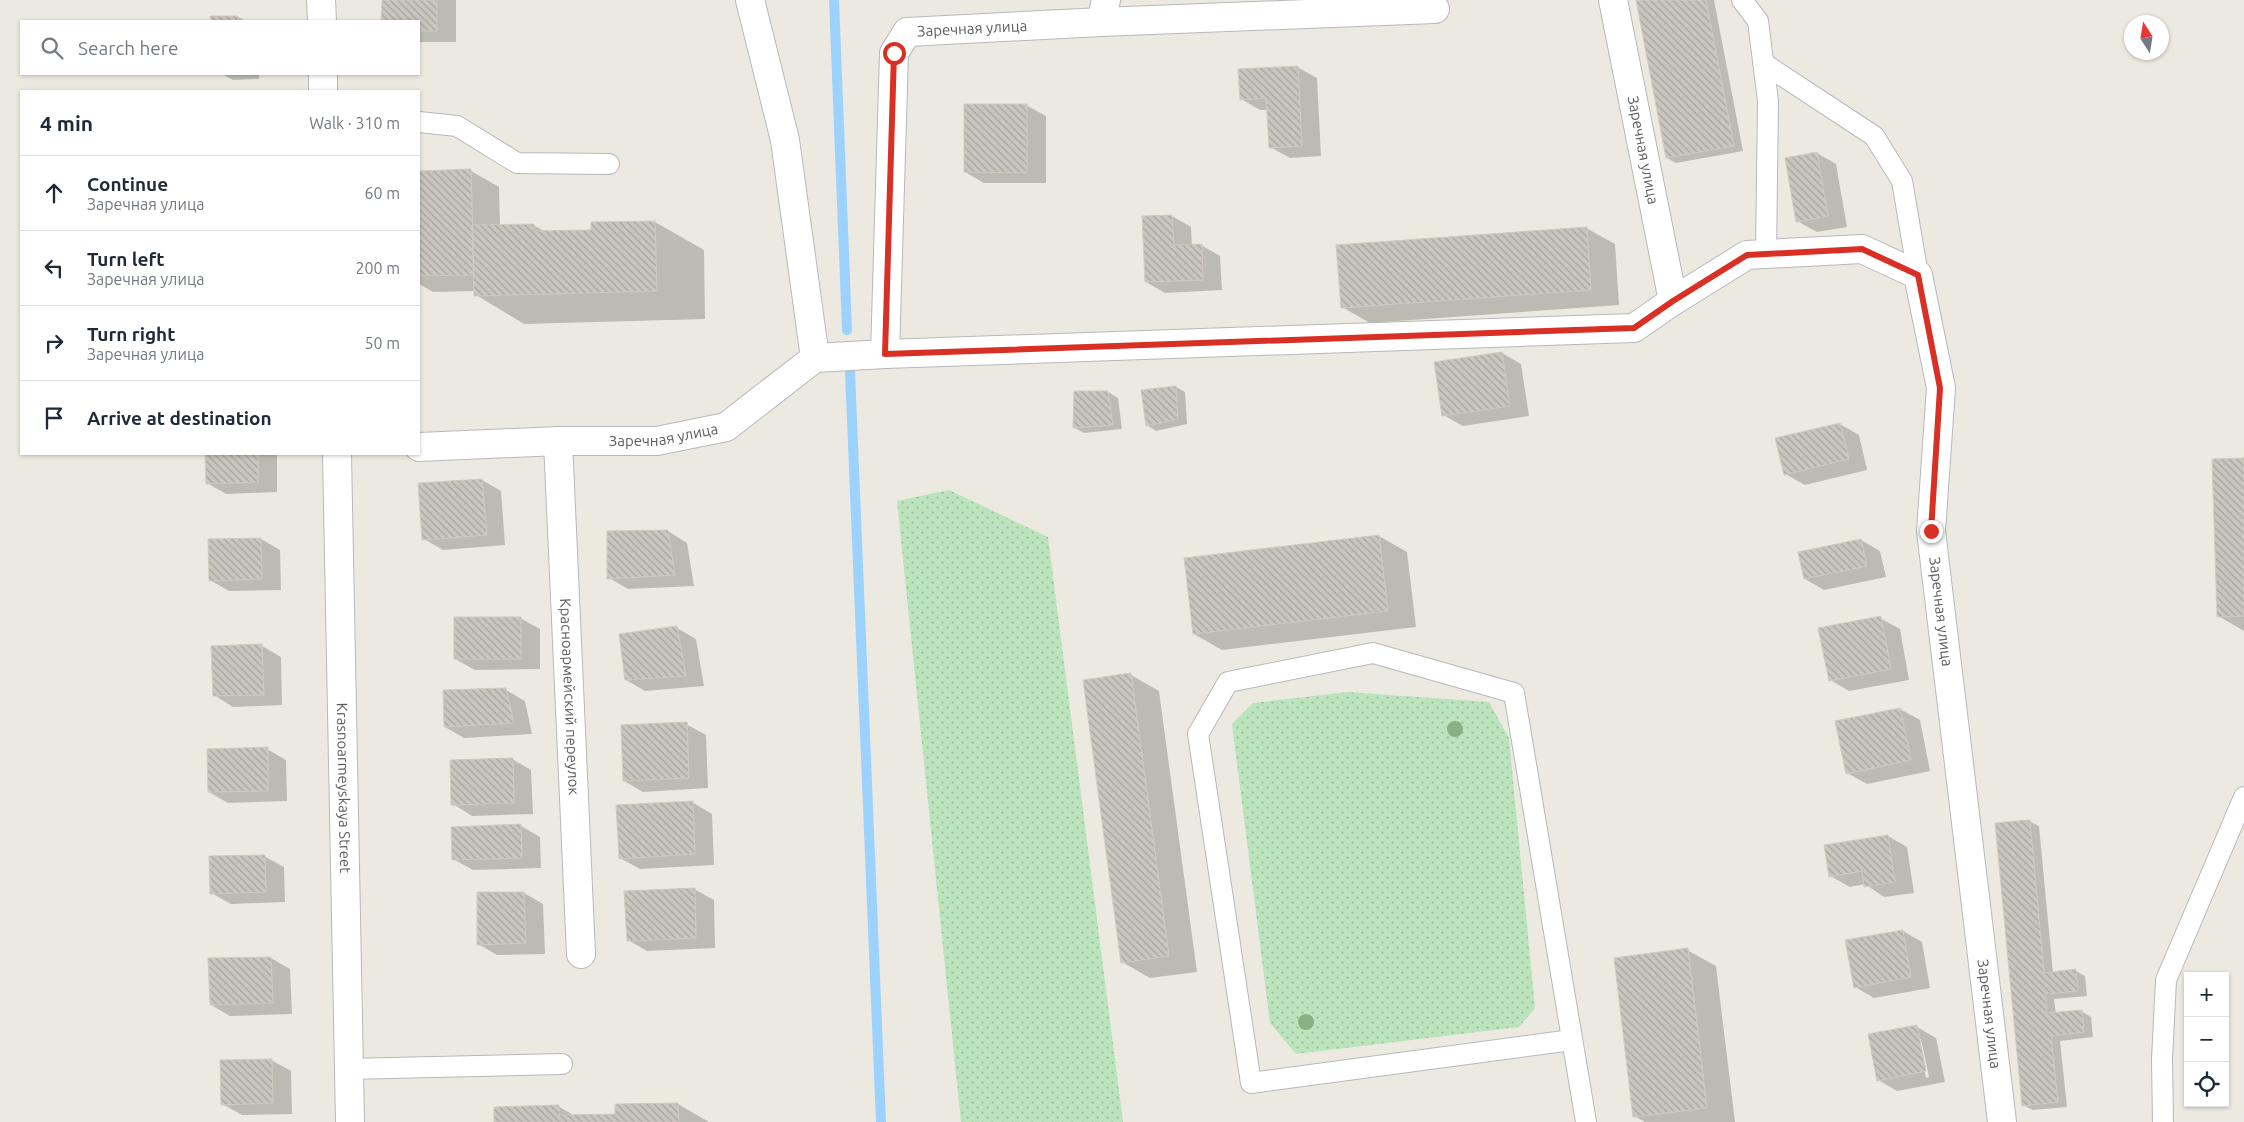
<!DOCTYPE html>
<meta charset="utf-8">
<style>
:root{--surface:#fff;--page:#f2f2f3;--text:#1f2937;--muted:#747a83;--line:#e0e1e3}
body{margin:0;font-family:Ubuntu,sans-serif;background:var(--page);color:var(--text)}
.controls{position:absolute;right:15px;bottom:15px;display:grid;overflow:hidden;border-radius:0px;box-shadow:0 1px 4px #0004}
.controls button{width:45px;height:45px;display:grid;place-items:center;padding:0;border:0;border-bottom:1px solid var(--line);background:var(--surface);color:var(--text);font:25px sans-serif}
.compass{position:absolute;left:2124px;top:15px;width:45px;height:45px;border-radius:50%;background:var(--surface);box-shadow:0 1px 4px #0004;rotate:348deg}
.stop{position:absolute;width:15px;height:15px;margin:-11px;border:4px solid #d93025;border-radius:50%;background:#fff}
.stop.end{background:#d93025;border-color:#fff;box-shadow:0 1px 5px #0008}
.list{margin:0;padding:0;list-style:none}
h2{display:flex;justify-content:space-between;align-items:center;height:65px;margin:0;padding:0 20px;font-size:21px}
h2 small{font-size:16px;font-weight:400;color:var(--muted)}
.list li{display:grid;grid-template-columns:32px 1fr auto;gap:15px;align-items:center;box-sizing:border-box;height:75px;padding:0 20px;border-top:1px solid var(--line)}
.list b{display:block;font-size:19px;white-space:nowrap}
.list p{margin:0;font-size:16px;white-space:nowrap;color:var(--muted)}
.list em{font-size:16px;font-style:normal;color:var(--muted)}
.icon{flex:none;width:28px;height:28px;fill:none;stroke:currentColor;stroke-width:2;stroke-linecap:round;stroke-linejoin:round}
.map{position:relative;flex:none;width:2244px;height:1122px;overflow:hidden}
.search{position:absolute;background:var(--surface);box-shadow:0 1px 4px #0004;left:20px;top:20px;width:400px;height:55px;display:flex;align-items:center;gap:12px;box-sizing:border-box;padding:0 18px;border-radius:0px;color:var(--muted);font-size:19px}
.panel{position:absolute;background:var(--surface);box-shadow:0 1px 4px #0004;left:20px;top:90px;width:400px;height:365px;border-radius:0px}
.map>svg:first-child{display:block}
.grass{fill:url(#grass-dots)}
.shadow{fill:#0003;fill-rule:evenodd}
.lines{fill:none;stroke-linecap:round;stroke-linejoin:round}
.stream{stroke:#9dd2ff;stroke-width:10}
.building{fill:url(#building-back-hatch);stroke:#d1cbbe}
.lane-casing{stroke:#b6b8bd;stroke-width:22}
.street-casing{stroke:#b6b8bd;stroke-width:30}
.lane{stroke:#fff;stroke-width:20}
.street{stroke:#fff;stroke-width:28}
.tree{fill:#87b284}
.route{stroke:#d93025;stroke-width:6}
.labels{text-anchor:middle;stroke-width:5;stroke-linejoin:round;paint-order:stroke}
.street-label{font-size:15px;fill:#595c61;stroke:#fff}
</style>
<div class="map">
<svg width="2244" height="1122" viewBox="0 0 2244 1122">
<defs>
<pattern id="grass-dots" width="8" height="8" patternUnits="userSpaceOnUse" patternTransform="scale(1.25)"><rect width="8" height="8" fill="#bbe4bc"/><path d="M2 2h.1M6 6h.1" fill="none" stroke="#9bbc9c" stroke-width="1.8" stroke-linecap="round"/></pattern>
<pattern id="building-back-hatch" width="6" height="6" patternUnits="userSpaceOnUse" patternTransform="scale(1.25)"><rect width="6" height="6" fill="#c9c6bf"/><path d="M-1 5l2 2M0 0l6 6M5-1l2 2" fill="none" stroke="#a6a49f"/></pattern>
</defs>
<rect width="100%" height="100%" fill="#eceae0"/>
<path class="grass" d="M949,490l99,47 75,585h-162l-64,-621z
M1348,692l141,10 20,36 26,270 -16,19 -223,27 -26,-31 -38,-299 21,-21z"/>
<path class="shadow" d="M383,0h73v42h-37v-21h-36z
M1637,0h77l29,151 -67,12 -9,-5z
M212,17h26l8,4h-34z
M1297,67l20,11 4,78 -31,2 -20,-11 -2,-37h-8l-19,-11z
M222,74h37v5l-26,1z
M1026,105l20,11v67h-62l-19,-11z
M1817,153l19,11 11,63 -30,5 -20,-11z
M471,171l28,16 1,39 33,-1 13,7 46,-1 63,-9 49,28 1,69 -181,5 -48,-29 -1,-4 -42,1 -14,-8v-112z
M1172,216l19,11 1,19 9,-1 19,11 2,34 -57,3 -19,-11z
M1586,228l29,16 4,61 -249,18 -28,-16z
M1502,353l19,11 8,52 -66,10 -20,-11z
M1176,387l9,5 2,32 -31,7 -9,-6z
M1108,392l10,6 4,31 -38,4 -9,-5z
M1840,424l19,11 8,35 -62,15 -20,-11z
M206,454h71v38l-51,2 -19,-11z
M2244,459v172l-26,-15z
M482,480l19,11 4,54 -62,5 -19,-11 -5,-54z
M668,531l19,12 7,43 -66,3 -19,-11z
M1379,536l28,16 9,75 -194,23 -28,-16z
M261,539l19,11 1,40 -52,1 -19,-11z
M1861,540l19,11 6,26 -62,13 -19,-11z
M520,618l20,11v40l-65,1 -20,-11z
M1880,618l20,11 9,51 -60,11 -19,-11z
M677,628l19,11 8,47 -59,5 -19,-11z
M262,646l19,11 1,48 -49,2 -19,-12z
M1131,675l28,16 38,281 -47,6 -28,-16z
M506,690l19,11 7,33 -68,4 -19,-11z
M1900,709l20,11 10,51 -63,13 -20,-11 -10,-51z
M686,724l20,11 2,53 -65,4 -19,-11z
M267,749l19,11 1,41 -59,2 -19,-11z
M512,759l19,11 2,44 -61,2 -19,-12z
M692,802l20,12 2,51 -74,4 -20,-11z
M2029,821l10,5 14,147 23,-2 9,5 2,20 -33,3 2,15 25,-3 10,6 2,20 -33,4 7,66 -34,3 -10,-5z
M521,826l19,11 1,31 -68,2 -20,-11z
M1888,836l19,11 7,46 -30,4 -19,-13 -15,3 -20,-11z
M264,856l20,11 1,35 -54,2 -20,-11z
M694,889l20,11 1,48 -68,3 -19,-11z
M524,893l19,11 2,50 -48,1 -19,-11z
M1903,931l19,11 8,46 -56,10 -19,-11z
M1687,950l29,16 19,156h-90l-11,-6z
M271,958l19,11 2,45 -62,2 -19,-11z
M1917,1027l19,11 9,44 -48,9 -19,-11zM1919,1039h2l8,38 -3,1z
M271,1060l20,11 1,43 -50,1 -20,-11z
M678,1104l31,18h-214l63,-16 17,10 42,-1z"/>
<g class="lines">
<path class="stream" d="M834,0l13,330
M850,372l31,750"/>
</g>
<path class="building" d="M382,0h55v31h-18v-10h-38z
M1636,0h70l28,146 -68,12z
M210,16h28l1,5h-28z
M1298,66l4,80 -33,2 -3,-50 -26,2 -2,-31z
M964,104h63v69l-63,-1z
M1817,152l11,64 -32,6 -11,-64z
M471,169l3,106 -55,1v-105z
M1172,215l2,30 28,-1 1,36 -58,2 -3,-66z
M655,221l2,70 -183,5 -2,-71 62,-1v7l57,-1v-8z
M1587,227l4,63 -250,18 -5,-63z
M1502,352l8,54 -68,10 -8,-54z
M1176,386l2,33 -32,7 -5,-36z
M1074,391h34l5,34 -40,3z
M1840,423l9,36 -65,16 -9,-37z
M205,454h53v28l-52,2z
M2244,458v158l-27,1 -5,-158z
M482,479l5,56 -65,5 -4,-57z
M668,530l7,45 -68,4v-48z
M1379,535l9,76 -195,23 -9,-76z
M261,538l1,41 -53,2 -1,-42z
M1861,539l6,27 -63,13 -6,-27z
M1881,616l10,53 -62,12 -11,-53z
M454,617h67v42h-67z
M677,626l9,50 -61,4 -6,-46z
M262,644l2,51 -51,1 -2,-50z
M1131,673l38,283 -48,7 -38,-283z
M506,688l8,35 -70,4 -1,-37z
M1900,708l11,52 -65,14 -11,-53z
M687,722l2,56 -66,3 -2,-56z
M268,747v44l-60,1 -1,-43z
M513,758l1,45 -63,2 -1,-45z
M693,801l2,53 -76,5 -3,-54z
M2030,820l14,153 32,-4 2,22 -33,3 2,19 35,-3 2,22 -33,4 7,66 -36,4 -27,-283z
M521,824l1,34 -70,2 -1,-33z
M1888,835l7,47 -31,5 -2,-16 -33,6 -5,-32z
M265,855l1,37 -56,2 -1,-38z
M695,888l1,50 -69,3 -3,-50z
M477,892h47l2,51 -49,2z
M1903,930l8,47 -57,11 -9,-48z
M1688,948l19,160 -74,9 -19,-159z
M271,957l2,46 -63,2 -2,-47z
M1917,1025l9,46 -49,10 -9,-47z
M272,1059l1,44 -52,2 -1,-45z
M678,1103l1,19h-185v-15l65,-2v10l56,-1v-10z"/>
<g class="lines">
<g class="lane-casing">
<path id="lane" d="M1742,0l16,21 10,80 -2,153
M1763,63l111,73 28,45 16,94
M419,122l38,4 60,37 92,1
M1572,1040l-321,43 -53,-349 30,-52 145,-29 141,40 72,429
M348,1069l214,-5
M2163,1122l-1,-63 4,-79 78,-183"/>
</g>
<g class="street-casing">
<g id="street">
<path d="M321,0l1,21"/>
<path d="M750,0l35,140 30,218"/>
<path d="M1101,22l334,-13"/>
<path d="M323,74v17"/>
<path id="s1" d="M1673,301l74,-46 115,-6 56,26 23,113 -10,143 71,591"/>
<path id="s2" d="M885,354l9,-301 13,-21 194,-10 5,-22"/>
<path id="s3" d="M558,441l23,513"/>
<path id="s4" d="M419,447l139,-6h99l69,-14 89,-69 70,-4 749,-26 39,-27 -60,-301"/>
<path id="s5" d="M337,454l13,668"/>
</g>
</g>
<use href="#lane" class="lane"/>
<use href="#street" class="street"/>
</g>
<g class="tree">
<circle cx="1455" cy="729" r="8"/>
<circle cx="1306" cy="1022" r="8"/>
</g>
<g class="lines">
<path class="route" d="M894,53l-9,301 749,-26 39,-27 74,-46 115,-6 56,26 22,113 -9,143"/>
</g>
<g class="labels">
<g class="street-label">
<text dy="5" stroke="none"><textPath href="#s2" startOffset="391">Заречная улица</textPath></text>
<text transform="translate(1643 150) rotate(79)" y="5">Заречная улица</text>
<text dy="5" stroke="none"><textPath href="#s4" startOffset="245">Заречная улица</textPath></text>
<text dy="5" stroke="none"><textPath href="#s1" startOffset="604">Заречная улица</textPath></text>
<text dy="5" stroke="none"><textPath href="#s3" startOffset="256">Красноармейский переулок</textPath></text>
<text dy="5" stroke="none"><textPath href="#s5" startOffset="334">Krasnoarmeyskaya Street</textPath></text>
<text dy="5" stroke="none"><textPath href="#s1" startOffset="1009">Заречная улица</textPath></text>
</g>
</g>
</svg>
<div class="controls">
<button>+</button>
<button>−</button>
<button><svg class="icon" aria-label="locate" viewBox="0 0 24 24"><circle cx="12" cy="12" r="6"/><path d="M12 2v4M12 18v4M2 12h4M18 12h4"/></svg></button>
</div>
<svg class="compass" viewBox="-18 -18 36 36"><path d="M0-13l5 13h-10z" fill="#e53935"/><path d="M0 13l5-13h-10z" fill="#747a83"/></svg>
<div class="stop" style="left:894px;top:53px"></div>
<div class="stop end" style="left:1931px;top:531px"></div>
<div class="search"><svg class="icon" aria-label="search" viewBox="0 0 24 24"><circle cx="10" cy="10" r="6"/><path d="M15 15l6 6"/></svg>Search here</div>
<section class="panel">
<h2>4 min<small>Walk · 310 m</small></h2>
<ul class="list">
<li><svg class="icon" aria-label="ahead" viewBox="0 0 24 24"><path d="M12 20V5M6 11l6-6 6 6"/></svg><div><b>Continue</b><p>Заречная улица</p></div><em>60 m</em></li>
<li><svg class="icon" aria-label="left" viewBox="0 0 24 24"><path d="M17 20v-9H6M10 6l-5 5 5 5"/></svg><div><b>Turn left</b><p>Заречная улица</p></div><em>200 m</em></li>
<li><svg class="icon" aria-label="right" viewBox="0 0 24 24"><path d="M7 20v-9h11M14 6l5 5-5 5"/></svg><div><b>Turn right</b><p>Заречная улица</p></div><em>50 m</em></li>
<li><svg class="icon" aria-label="arrive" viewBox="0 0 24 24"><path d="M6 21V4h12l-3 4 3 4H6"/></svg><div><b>Arrive at destination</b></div></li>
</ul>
</section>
</div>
